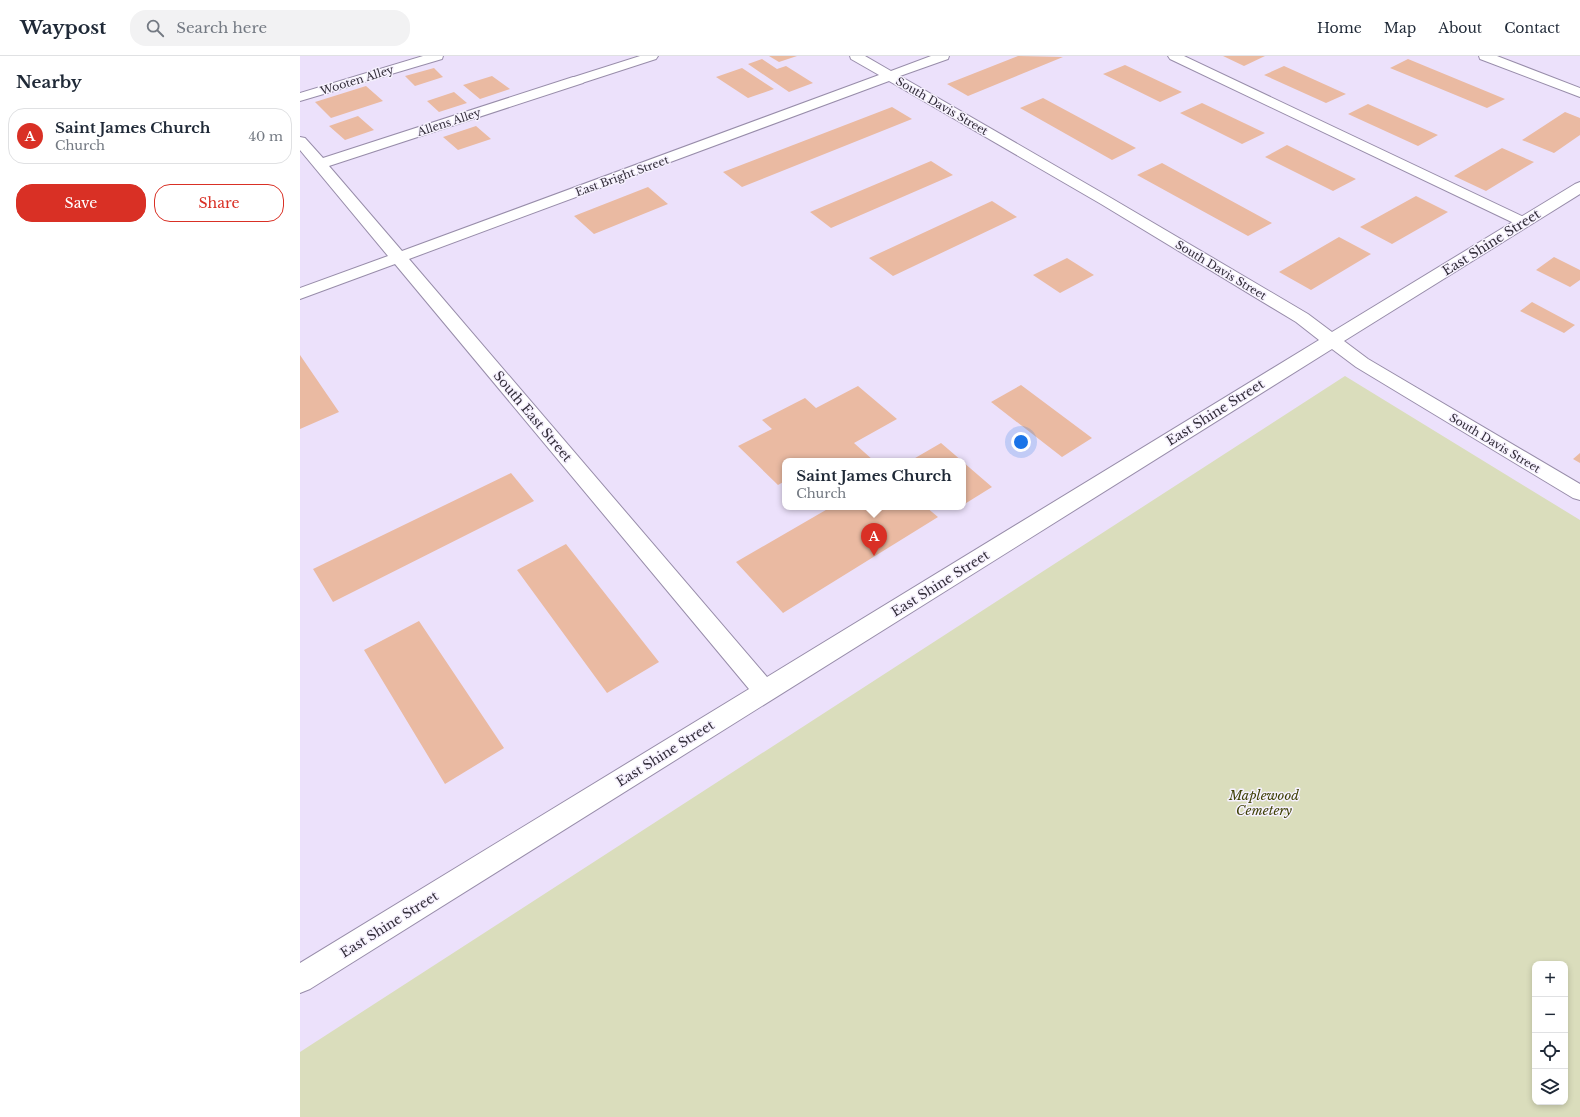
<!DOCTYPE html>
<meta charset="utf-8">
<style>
:root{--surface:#fff;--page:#f2f2f3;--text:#1f2937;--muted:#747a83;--line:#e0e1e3;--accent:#d93025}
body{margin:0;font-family:"Libre Baskerville",serif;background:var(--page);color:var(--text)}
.controls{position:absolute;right:12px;bottom:12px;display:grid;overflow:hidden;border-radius:8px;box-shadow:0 2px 6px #0003}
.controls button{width:36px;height:36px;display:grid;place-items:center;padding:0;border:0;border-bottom:1px solid var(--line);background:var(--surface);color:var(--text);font:20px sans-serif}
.you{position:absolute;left:721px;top:386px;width:14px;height:14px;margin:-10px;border:3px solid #fff;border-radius:50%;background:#1a73e8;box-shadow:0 0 0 6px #1a73e833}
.badge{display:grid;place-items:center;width:26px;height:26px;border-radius:50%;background:var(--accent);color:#fff;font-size:13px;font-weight:700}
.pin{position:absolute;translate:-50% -33px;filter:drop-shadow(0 1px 2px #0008)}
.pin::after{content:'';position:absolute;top:21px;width:14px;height:12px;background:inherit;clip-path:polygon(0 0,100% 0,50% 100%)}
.popup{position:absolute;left:482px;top:402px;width:184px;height:52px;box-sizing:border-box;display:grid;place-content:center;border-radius:8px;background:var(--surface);filter:drop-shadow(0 1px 3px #0005);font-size:13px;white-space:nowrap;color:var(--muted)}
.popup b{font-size:15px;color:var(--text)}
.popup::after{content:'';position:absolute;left:50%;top:100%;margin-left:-8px;border:8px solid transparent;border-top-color:var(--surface)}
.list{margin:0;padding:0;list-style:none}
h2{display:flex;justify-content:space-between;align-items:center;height:52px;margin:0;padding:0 16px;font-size:17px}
h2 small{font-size:13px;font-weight:400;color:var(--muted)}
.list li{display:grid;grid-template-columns:26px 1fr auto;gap:12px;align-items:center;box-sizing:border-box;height:56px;margin:0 8px 8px;padding:0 8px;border:1px solid var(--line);border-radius:16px}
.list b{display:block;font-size:15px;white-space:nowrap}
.list p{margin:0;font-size:13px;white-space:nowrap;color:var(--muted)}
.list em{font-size:13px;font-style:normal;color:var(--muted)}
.actions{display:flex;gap:8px;padding:12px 16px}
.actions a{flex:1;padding:9px 0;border:1px solid var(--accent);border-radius:16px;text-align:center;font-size:14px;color:var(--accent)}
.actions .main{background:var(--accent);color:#fff}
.icon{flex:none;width:22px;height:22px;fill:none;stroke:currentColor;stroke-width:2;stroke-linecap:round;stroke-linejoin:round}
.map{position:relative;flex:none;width:1280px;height:1061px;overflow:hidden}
header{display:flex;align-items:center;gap:24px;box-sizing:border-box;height:56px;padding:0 20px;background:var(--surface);border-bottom:1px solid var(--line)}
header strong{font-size:19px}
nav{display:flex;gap:22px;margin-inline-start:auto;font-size:14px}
.search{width:280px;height:36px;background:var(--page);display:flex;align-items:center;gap:10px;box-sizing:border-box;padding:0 14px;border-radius:16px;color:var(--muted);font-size:15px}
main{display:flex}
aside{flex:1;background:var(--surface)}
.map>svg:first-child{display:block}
.green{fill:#daddbc;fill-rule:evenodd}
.building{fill:#eabaa2}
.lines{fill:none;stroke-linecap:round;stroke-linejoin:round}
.service-casing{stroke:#988daa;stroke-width:2}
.minor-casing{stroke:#988daa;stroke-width:2}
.service{fill:#fff;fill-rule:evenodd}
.minor{fill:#fff;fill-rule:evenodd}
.labels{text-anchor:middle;stroke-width:3;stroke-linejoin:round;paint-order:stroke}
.far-street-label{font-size:11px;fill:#312c38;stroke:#f6f1fe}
.street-label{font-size:13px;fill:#312c38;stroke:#f6f1fe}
.park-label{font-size:13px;font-style:italic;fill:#3e3f05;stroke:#f6f1fe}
</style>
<header>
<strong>Waypost</strong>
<div class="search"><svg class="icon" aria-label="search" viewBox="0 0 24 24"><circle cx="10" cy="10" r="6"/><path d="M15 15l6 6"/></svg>Search here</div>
<nav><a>Home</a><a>Map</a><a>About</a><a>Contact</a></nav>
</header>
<main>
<aside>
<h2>Nearby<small></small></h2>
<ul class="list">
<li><span class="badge">A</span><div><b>Saint James Church</b><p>Church</p></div><em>40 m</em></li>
</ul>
<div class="actions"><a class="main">Save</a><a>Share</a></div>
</aside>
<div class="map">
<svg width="1280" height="1061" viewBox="0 0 1280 1061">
<rect width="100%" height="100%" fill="#ece1fb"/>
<path class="green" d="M1045,320l235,144v597h-1280v-65zM1235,908h30v138h-30z"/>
<path class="building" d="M469,0h28l-18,6z
M718,0l45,1 -95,39 -21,-12z
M923,0h42l-21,10z
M462,3l15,10 9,-3 27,17 -24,9 -41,-28z
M1108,3l97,40 -18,9 -97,-40z
M825,9l57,27 -22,10 -57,-28z
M984,10l62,28 -20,9 -62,-28z
M134,12l9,9 -28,9 -10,-10z
M442,12l32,21 -26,9 -32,-21z
M192,20l18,13 -30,10 -17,-14z
M66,30l17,15 -52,17 -16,-16z
M154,36l13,11 -28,9 -12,-11z
M743,42l93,50 -24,12 -92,-52z
M902,47l63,30 -23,11 -62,-31z
M1068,48l70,31 -20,11 -70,-32z
M592,51l20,12 -170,68 -19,-15z
M1265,56l15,6v17l-26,18 -32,-13z
M58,60l16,14 -29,10 -16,-14z
M176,70l15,13 -33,11 -15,-13z
M987,89l69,34 -23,12 -68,-34z
M1202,92l32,14 -48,29 -32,-15z
M631,105l22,14 -122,53 -21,-16z
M862,107l110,60 -24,13 -111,-61z
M348,131l20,17 -74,30 -20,-18z
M1116,140l32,16 -56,32 -32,-17z
M692,145l25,16 -124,59 -24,-18z
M1039,181l32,17 -60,36 -32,-18z
M1254,201l26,13v10l-10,7 -34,-17z
M767,202l27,17 -34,18 -27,-18z
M1232,246l43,23 -11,8 -44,-22z
M0,299l39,57 -39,17z
M721,329l71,53 -30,19 -71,-55z
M558,330l39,33 -43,24 20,18h-89v20l-7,4 -40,-39 34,-17 -10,-9 43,-22 11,10z
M641,387l21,18h-52z
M1280,397v10l-7,-4z
M663,406l29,25 -29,18z
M211,417l23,28 -201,101 -20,-33z
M531,451h95l12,10 -155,96 -47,-51z
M266,488l93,118 -52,31 -90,-123z
M119,565l85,127 -59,36 -81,-134z"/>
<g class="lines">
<g class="service-casing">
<path id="service" d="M340,0h18l-2,3 -74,24h-8l-2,-3 2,-3z
M868,0h16l344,163 2,3 -2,3 -5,1 -5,-1 -348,-166z"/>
</g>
<g class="minor-casing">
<path id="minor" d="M123,0h20l-1,3 -142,42v-8z
M550,0h15l26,15 40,-15h18l-1,3 -48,17 211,122 197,116 24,18 243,-148 5,-2v12l-236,147 24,18 212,125v16l-7,-2 -217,-131 -24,-18 -1022,640 -10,4v-30l449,-274 -354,-425 -95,35v-11l88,-32 -88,-106v-13l5,1 18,20 250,-81h10l2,3 -2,3 -254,83 73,85 477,-176 -28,-16zM589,25l212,123 195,118 23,18 -552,337 -358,-418z
M1179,0h18l83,32v9l-100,-38z"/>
</g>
<use href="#service" class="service"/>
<use href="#minor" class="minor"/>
</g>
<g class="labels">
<g class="far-street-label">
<text transform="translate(57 24) rotate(-17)" y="4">Wooten Alley</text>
<text transform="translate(642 50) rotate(30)" y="4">South Davis Street</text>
<text transform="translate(149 66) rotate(-18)" y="4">Allens Alley</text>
<text transform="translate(322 120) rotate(-20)" y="4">East Bright Street</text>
<text transform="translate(921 214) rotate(31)" y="4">South Davis Street</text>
<text transform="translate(1195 387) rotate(31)" y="4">South Davis Street</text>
</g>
<g class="street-label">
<text transform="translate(1191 186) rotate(-32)" y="5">East Shine Street</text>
<text transform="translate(915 356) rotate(-32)" y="5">East Shine Street</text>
<text transform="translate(233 360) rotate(50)" y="5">South East Street</text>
<text transform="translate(640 527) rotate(-32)" y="5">East Shine Street</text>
<text transform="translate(365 697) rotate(-32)" y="5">East Shine Street</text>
<text transform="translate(89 868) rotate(-32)" y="5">East Shine Street</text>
</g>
<g class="park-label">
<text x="964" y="744">Maplewood<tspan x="964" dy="15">Cemetery</tspan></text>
</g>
</g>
</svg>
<div class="controls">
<button>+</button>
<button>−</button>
<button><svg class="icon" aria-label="locate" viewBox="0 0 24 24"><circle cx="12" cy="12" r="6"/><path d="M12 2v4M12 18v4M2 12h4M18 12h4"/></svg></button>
<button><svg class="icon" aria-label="layers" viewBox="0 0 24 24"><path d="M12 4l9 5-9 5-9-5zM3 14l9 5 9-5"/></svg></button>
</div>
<div class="you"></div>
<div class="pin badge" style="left:574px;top:500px">A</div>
<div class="popup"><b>Saint James Church</b>Church</div>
</div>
</main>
